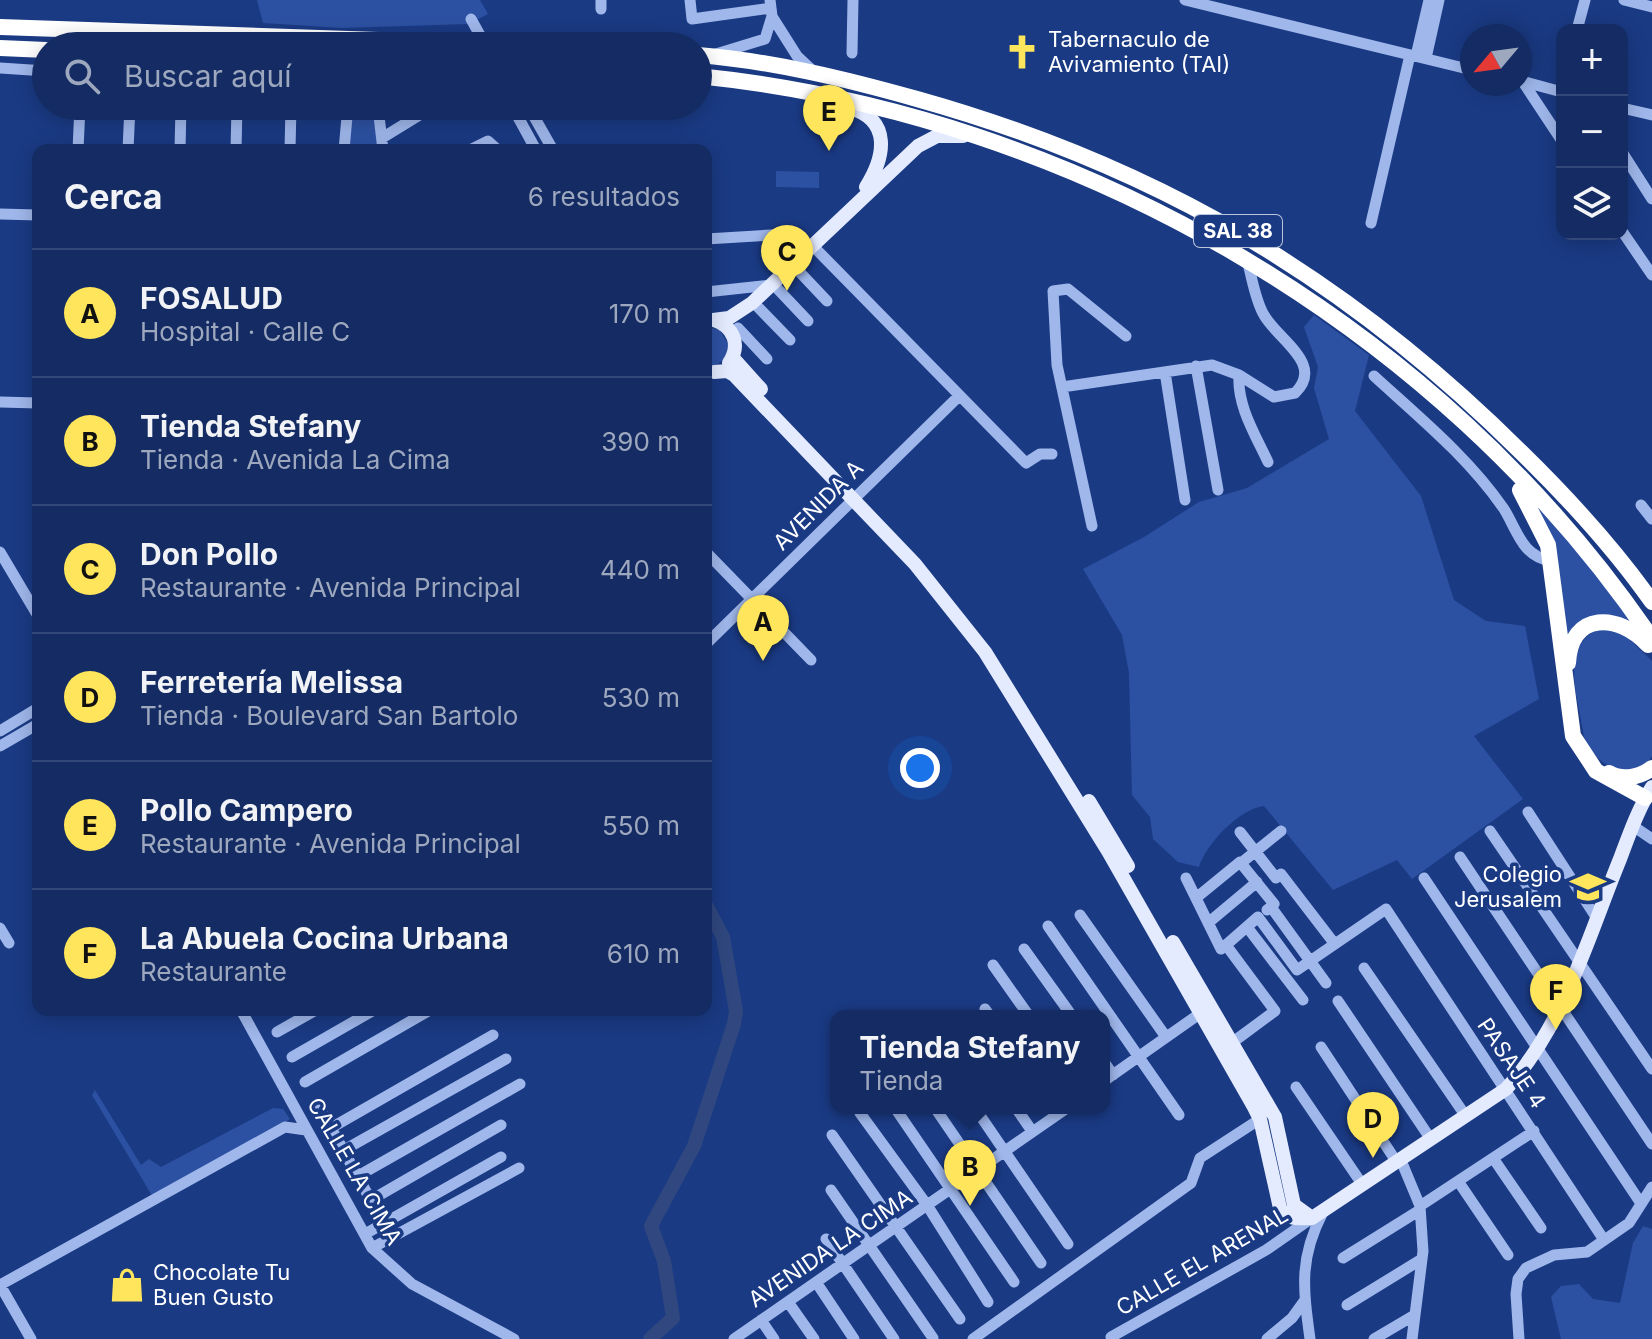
<!DOCTYPE html>
<html lang="es">
<meta charset="utf-8">
<style>
:root{--surface:#142c63;--page:#1d3469;--text:#f1f3f6;--muted:#9da7be;--line:#334878;--accent:#fee55b}
body{margin:0;font-family:Inter,sans-serif;background:var(--page);color:var(--text)}
.controls{position:absolute;right:24px;top:24px;display:grid;overflow:hidden;border-radius:16px;box-shadow:0 4px 20px #0003}
.controls button{width:72px;height:72px;display:grid;place-items:center;padding:0;border:0;border-bottom:2px solid var(--line);background:var(--surface);color:var(--text);font:40px sans-serif}
.compass{position:absolute;left:1460px;top:24px;width:72px;height:72px;border-radius:50%;background:var(--surface);box-shadow:0 4px 20px #0003;rotate:241deg}
.you{position:absolute;left:920px;top:768px;width:28px;height:28px;margin:-20px;border:6px solid #fff;border-radius:50%;background:#1a73e8;box-shadow:0 0 0 12px #1a73e833}
.badge{display:grid;place-items:center;width:52px;height:52px;border-radius:50%;background:var(--accent);color:#111;font-size:26px;font-weight:700}
.pin{position:absolute;translate:-50% -66px;filter:drop-shadow(0 2px 4px #0008)}
.pin::after{content:'';position:absolute;top:42px;width:28px;height:24px;background:inherit;clip-path:polygon(0 0,100% 0,50% 100%)}
.popup{position:absolute;left:830px;top:1010px;width:280px;height:104px;box-sizing:border-box;display:grid;place-content:center;border-radius:16px;background:var(--surface);filter:drop-shadow(0 2px 6px #0005);font-size:26px;white-space:nowrap;color:var(--muted)}
.popup b{font-size:30px;color:var(--text)}
.popup::after{content:'';position:absolute;left:50%;top:100%;margin-left:-16px;border:16px solid transparent;border-top-color:var(--surface)}
.list{margin:0;padding:0;list-style:none}
h2{display:flex;justify-content:space-between;align-items:center;height:104px;margin:0;padding:0 32px;font-size:34px}
h2 small{font-size:26px;font-weight:400;color:var(--muted)}
.list li{display:grid;grid-template-columns:52px 1fr auto;gap:24px;align-items:center;box-sizing:border-box;height:128px;padding:0 32px;border-top:2px solid var(--line)}
.list b{display:block;font-size:30px;white-space:nowrap}
.list p{margin:0;font-size:26px;white-space:nowrap;color:var(--muted)}
.list em{font-size:26px;font-style:normal;color:var(--muted)}
.icon{flex:none;width:44px;height:44px;fill:none;stroke:currentColor;stroke-width:2;stroke-linecap:round;stroke-linejoin:round}
.map{position:relative;flex:none;width:1652px;height:1339px;overflow:hidden}
.search{position:absolute;background:var(--surface);box-shadow:0 4px 20px #0003;left:32px;top:32px;width:680px;height:88px;display:flex;align-items:center;gap:20px;box-sizing:border-box;padding:0 28px;border-radius:44px;color:var(--muted);font-size:30px}
.panel{position:absolute;background:var(--surface);box-shadow:0 4px 20px #0003;left:32px;top:144px;width:680px;height:872px;border-radius:16px}
.map>svg:first-child{display:block}
.green{fill:#2d51a2}
.lines{fill:none;stroke-linecap:round;stroke-linejoin:round}
.river{stroke:#30487f;stroke-width:14}
.minor{stroke:#9fb7eb;stroke-width:11}
.major{stroke:#e4ebff;stroke-width:14}
.highway{stroke:#fff;stroke-width:16}
.minor-bridge{stroke:#9fb7eb;stroke-width:11}
.labels{text-anchor:middle;stroke-width:7;stroke-linejoin:round;paint-order:stroke}
.shield{fill:#1a3a84;stroke:#bac4da;stroke-width:2}
.shield-label{font-size:20px;font-weight:bold;fill:#fff}
.poi-label{font-size:22px;fill:#fff;stroke:#1a3a84;text-anchor:start}
.street-label{font-size:22px;fill:#fff;stroke:#1a3a84}
</style>
<div class="map">
<svg width="1652" height="1339" viewBox="0 0 1652 1339">
<rect width="100%" height="100%" fill="#1a3a84"/>
<path class="green" d="M257,0h223l8,14 -19,10 -127,4 -79,-5z
M369,110l4,3 7,37h-31l1,-26 8,-13z
M776,171l43,1v16l-43,-1z
M1314,315l55,40 -14,56 66,85 33,104 32,21 39,5 14,73 -65,37 49,63 -111,80 -15,-19 -64,30 -69,-84c-25,3 -58,38 -65,61l-21,-5 -25,-23 -3,-22 -18,-22 -3,-122 -7,-38 -39,-66 61,-32 55,-35 48,-14 82,-49 -15,-51 4,-21 -14,-40z
M706,327l14,3 9,16c-4,13 -8,21 -23,19z
M1535,500l101,125 -17,-7 -53,23z
M1601,628h17l34,33v95l-9,14c-26,5 -50,-8 -59,-33 -5,-37 -27,-91 17,-109z
M95,1090l46,75 8,-6 12,8 112,-59 10,1 7,10 -136,80 -62,-104z
M1643,1226l9,3v110h-91l-10,-42 10,-11 18,-2 14,15 27,4 13,-60z"/>
<g class="lines">
<path class="river" d="M650,1339l23,-21 -9,-57 -13,-35 43,-80 40,-122 2,-13 -13,-74 -17,-32"/>
<path class="minor" d="M601,0v9
M690,0l2,19 79,-11
M1185,0l287,70
M1624,0l28,7
M773,18l24,38 16,15
M1577,30l8,-30
M852,53l1,-53
M716,54l49,-15 7,-23 -2,-16
M1416,56l13,-56
M1426,58l13,-58
M0,68l46,3
M1521,81l41,11
M1523,82l39,59
M364,106l8,1 7,9 4,34
M512,106l24,44
M528,106l25,44
M1622,108l30,7
M382,138l52,-32
M78,150l2,-44
M128,150l2,-44
M180,150l1,-44
M236,150l1,-44
M290,150l1,-44
M344,150l3,-33 14,-11
M470,150l18,-9 10,9
M1622,152l30,47
M0,214l38,1
M1371,223l39,-168
M1622,231l30,44
M706,239l81,-5
M812,245l214,218 14,-9h12
M792,264l35,37
M773,284l35,37
M706,292l65,-7
M753,302l37,38
M738,328l29,31
M1196,366l22,124
M1165,372l20,128
M1239,375c-2,31 16,59 29,87
M1374,376c46,42 95,82 130,133 14,23 18,47 47,52
M1062,387l150,-22 27,10 35,22 21,-4c30,-29 -17,-53 -31,-78 -9,-15 -12,-38 -17,-55
M0,402l38,1
M1641,505l11,14
M1092,526l-35,-161 -4,-74 15,-2 58,47
M0,552l38,64
M706,552l105,108
M706,644l253,-248
M0,731l38,-23
M0,746l38,-22
M1528,812l68,105
M1633,826l19,13
M1490,831l162,238
M1240,832l36,46 5,-4 53,69
M1460,857l192,287
M1241,863l40,-32
M1186,878l35,71 4,-4
M1424,878l216,324
M1196,898l44,-36 34,42 -3,3
M1267,910l4,-3 55,76
M1080,915l86,122
M1208,923l49,-41
M1048,926l131,189
M1247,927l56,73
M0,928l9,15
M1024,949l48,67
M993,965l36,51
M1364,968l101,147
M1338,1001l92,137
M985,1009l5,7
M241,1010l131,238 40,36 102,55
M277,1032l39,-22
M1233,1042l42,-31 -49,-66 32,-28 39,53 89,-61 218,331
M1321,1047l75,114
M292,1057l82,-47
M1104,1062l9,13
M1104,1081l101,-71
M305,1082l125,-72
M1296,1087l66,97
M319,1106l72,131
M895,1108l119,174
M935,1108l106,155
M975,1108l93,136
M1016,1108l16,23
M860,1113l67,92 61,97
M331,1128l162,-93
M832,1135l128,184
M344,1150l162,-91
M1400,1158l20,48 3,45 -11,88
M1493,1158l48,70
M358,1176l162,-92
M1458,1181l50,74
M831,1190l102,148
M371,1200l130,-75
M1420,1206l114,-75
M365,1234l136,-77
M826,1239l68,100
M372,1248l147,-80
M1343,1258l77,-48
M816,1282l38,57
M0,1285l285,-158 21,3
M0,1285l31,54
M788,1302l26,37
M1347,1305l75,-46
M761,1320l13,19
M1111,1337l155,-87 46,-32
M734,1339l333,-231
M973,1339l218,-156 9,-25 60,-39
M1267,1339l25,-21 13,-18
M1310,1339c-7,-51 -11,-81 13,-127
M1374,1339l39,-23
M1519,1339l-3,-45 2,-15 8,-11 28,-13 33,-3 42,-29 23,-36"/>
<path class="major" d="M850,108c42,12 35,49 16,79
M713,320l16,-2 23,-15 166,-157 19,-10h26
M714,320c20,7 27,25 15,43
M733,358l28,31
M714,372l13,-1 7,4 181,189 70,88 123,199 146,256 6,12 20,89c7,13 19,10 32,10
M1089,801l39,65
M1173,942l102,175 19,88 18,13
M1312,1218l194,-129c58,-63 82,-152 114,-230 9,-24 18,-50 32,-72"/>
<path class="highway" d="M0,27l552,19
M0,48l46,2
M698,55c74,6 148,24 219,44 239,67 428,178 604,353 47,46 93,96 131,150
M698,76c376,38 741,249 954,563
M1520,490l28,55 25,191 23,35 49,27
M1568,663c3,-52 51,-50 80,-18
M1609,773c14,8 31,4 43,-5"/>
<path class="minor-bridge" d="M471,19l15,27"/>
</g>
<defs>
<g id="church-bare" transform="scale(2.76)"><path d="M-1.2-6h2.4v3.5h3.3v2.4h-3.3V6h-2.4V-.1h-3.3v-2.4h3.3Z" fill="#fee55b" stroke="#1a3a84" stroke-width="2.5" paint-order="stroke"/></g>
<g id="school-bare" transform="scale(2.76)"><path d="M0-5L7-2L0 1L-7-2ZM-4 1L0 2.5L4 1V4Q0 6-4 4Z" fill="#fee55b" stroke="#1a3a84" stroke-width="2.5" paint-order="stroke"/></g>
<g id="shop-bare" transform="scale(2.76)"><path d="M-5-2.5h2.3a2.7 3.5 0 0 1 5.4 0H5L5.5 6h-11ZM-1.5-2.5h3a1.5 2.3 0 0 0-3 0Z" fill="#fee55b" stroke="#1a3a84" stroke-width="2.5" paint-order="stroke"/></g>
</defs>
<g fill-rule="evenodd">
<use href="#church-bare" x="1022" y="52"/>
<use href="#school-bare" x="1588" y="887"/>
<use href="#shop-bare" x="127" y="1285"/>
</g>
<g class="labels">
<rect class="shield" x="1194" y="215" width="88" height="32" rx="6"/>
<g class="shield-label">
<text x="1238" y="238">SAL 38</text>
</g>
<g class="poi-label">
<text x="1048" y="47">Tabernaculo de<tspan x="1048" dy="25">Avivamiento (TAI)</tspan></text>
<text x="1562" y="882" text-anchor="end">Colegio<tspan x="1562" dy="25">Jerusalem</tspan></text>
<text x="153" y="1280">Chocolate Tu<tspan x="153" dy="25">Buen Gusto</tspan></text>
</g>
<g class="street-label">
<text transform="translate(818 505) rotate(-45)" y="8">AVENIDA A</text>
<text transform="translate(1512 1063) rotate(56)" y="8">PASAJE 4</text>
<text transform="translate(355 1171) rotate(60)" y="8">CALLE LA CIMA</text>
<text transform="translate(830 1248) rotate(-34)" y="8">AVENIDA LA CIMA</text>
<text transform="translate(1202 1261) rotate(-30)" y="8">CALLE EL ARENAL</text>
</g>
</g>
</svg>
<div class="controls">
<button>+</button>
<button>−</button>
<button><svg class="icon" aria-label="layers" viewBox="0 0 24 24"><path d="M12 4l9 5-9 5-9-5zM3 14l9 5 9-5"/></svg></button>
</div>
<svg class="compass" viewBox="-18 -18 36 36"><path d="M0-13l5 13h-10z" fill="#e53935"/><path d="M0 13l5-13h-10z" fill="#9da7be"/></svg>
<div class="you"></div>
<div class="pin badge" style="left:763px;top:661px">A</div>
<div class="pin badge" style="left:970px;top:1206px">B</div>
<div class="popup"><b>Tienda Stefany</b>Tienda</div>
<div class="pin badge" style="left:787px;top:291px">C</div>
<div class="pin badge" style="left:1373px;top:1158px">D</div>
<div class="pin badge" style="left:829px;top:151px">E</div>
<div class="pin badge" style="left:1556px;top:1030px">F</div>
<div class="search"><svg class="icon" aria-label="search" viewBox="0 0 24 24"><circle cx="10" cy="10" r="6"/><path d="M15 15l6 6"/></svg>Buscar aquí</div>
<section class="panel">
<h2>Cerca<small>6 resultados</small></h2>
<ul class="list">
<li><span class="badge">A</span><div><b>FOSALUD</b><p>Hospital · Calle C</p></div><em>170 m</em></li>
<li><span class="badge">B</span><div><b>Tienda Stefany</b><p>Tienda · Avenida La Cima</p></div><em>390 m</em></li>
<li><span class="badge">C</span><div><b>Don Pollo</b><p>Restaurante · Avenida Principal</p></div><em>440 m</em></li>
<li><span class="badge">D</span><div><b>Ferretería Melissa</b><p>Tienda · Boulevard San Bartolo</p></div><em>530 m</em></li>
<li><span class="badge">E</span><div><b>Pollo Campero</b><p>Restaurante · Avenida Principal</p></div><em>550 m</em></li>
<li><span class="badge">F</span><div><b>La Abuela Cocina Urbana</b><p>Restaurante</p></div><em>610 m</em></li>
</ul>
</section>
</div>
